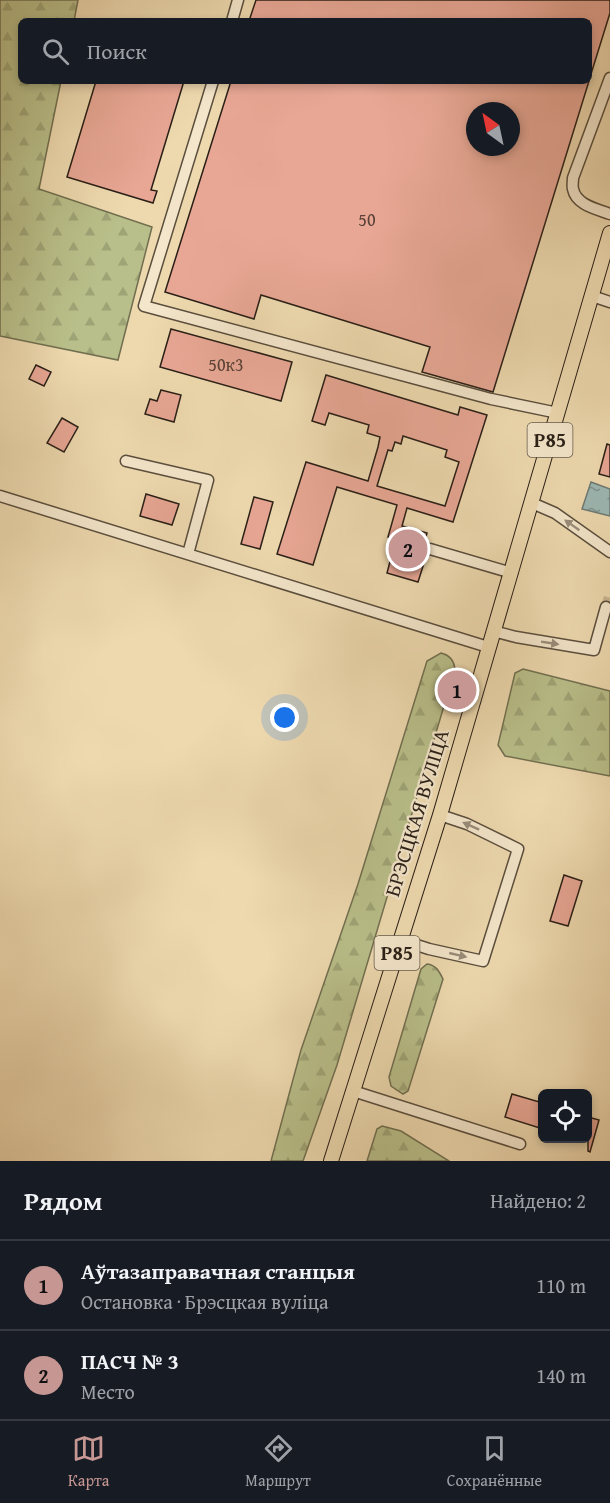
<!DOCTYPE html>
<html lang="ru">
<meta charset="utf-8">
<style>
:root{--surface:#171b24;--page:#20242c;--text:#f1f3f6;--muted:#9ea1a6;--line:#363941;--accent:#c59692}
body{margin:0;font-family:"Gentium Book Plus",serif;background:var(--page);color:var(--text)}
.controls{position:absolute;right:18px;bottom:18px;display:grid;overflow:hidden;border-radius:9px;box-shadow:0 3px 9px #0003}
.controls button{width:54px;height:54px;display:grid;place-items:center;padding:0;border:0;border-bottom:2px solid var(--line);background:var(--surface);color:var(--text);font:30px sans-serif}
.compass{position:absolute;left:466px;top:102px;width:54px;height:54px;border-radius:50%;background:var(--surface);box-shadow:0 3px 9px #0003;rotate:327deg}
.you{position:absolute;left:285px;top:718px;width:21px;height:21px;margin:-15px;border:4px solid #fff;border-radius:50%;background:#1a73e8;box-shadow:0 0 0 9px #1a73e833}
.badge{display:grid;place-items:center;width:39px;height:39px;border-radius:50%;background:var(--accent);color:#111;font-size:20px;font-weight:700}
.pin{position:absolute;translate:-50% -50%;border:3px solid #fff;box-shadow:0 2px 6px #0006}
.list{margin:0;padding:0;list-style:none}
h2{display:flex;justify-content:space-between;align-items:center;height:78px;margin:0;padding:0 24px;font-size:26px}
h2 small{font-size:20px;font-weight:400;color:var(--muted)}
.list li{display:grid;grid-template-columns:39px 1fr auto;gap:18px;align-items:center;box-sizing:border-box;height:90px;padding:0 24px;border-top:2px solid var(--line)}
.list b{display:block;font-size:22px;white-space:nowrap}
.list p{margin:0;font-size:20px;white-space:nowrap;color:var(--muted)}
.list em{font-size:20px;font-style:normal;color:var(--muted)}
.icon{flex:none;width:33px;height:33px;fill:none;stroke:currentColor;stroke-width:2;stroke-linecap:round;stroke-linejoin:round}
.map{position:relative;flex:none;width:610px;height:1161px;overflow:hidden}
.search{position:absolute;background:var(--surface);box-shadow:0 3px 9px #0003;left:18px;right:18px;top:18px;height:66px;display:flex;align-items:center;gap:15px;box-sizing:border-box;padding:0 21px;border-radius:9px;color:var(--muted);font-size:22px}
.sheet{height:258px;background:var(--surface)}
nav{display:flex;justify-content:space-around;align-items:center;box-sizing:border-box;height:84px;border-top:2px solid var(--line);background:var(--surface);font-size:16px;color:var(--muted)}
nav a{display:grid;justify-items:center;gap:3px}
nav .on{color:var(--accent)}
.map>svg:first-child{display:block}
.forest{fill:url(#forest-firs);stroke:#716f50;stroke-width:1.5}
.water{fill:url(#water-ripples);stroke:#6e7b75;stroke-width:1.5}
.building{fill:#e8a795;stroke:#291f17;stroke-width:1.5;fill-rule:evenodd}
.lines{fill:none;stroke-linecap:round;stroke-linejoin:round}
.minor-tunnel{stroke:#c7b491;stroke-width:10;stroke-dasharray:10 5;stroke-linecap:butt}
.minor-casing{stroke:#5a4e3d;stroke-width:13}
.major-casing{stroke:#291f17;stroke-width:16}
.minor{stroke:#f4e6cb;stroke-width:10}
.major{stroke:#eed9af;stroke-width:14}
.oneway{fill:#998c7a}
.labels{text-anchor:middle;stroke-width:4.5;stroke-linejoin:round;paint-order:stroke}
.number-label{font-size:18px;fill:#594136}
.shield{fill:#f4e6cb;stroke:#665b4d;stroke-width:1.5}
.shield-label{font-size:20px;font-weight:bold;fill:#291f17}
.street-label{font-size:21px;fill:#291f17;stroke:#f4e6cb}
</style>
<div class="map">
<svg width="610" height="1161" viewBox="0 0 610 1161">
<defs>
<pattern id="forest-firs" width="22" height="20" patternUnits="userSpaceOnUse" patternTransform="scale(1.5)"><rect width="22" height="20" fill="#b9bf8a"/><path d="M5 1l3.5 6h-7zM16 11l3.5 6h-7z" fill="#9fa476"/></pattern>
<pattern id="water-ripples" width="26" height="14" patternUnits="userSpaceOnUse" patternTransform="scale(1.5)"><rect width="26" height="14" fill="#9cb8b4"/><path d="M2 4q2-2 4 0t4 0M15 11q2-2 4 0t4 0" fill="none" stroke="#7f9591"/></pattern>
</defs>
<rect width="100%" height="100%" fill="#eed9af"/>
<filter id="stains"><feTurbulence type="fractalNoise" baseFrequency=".00333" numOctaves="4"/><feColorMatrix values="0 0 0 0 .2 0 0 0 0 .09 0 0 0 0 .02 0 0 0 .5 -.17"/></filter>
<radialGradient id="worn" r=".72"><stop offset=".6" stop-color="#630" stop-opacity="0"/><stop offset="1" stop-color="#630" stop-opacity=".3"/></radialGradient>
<path class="forest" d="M0,0h78l-4,21h-53v60h40l-22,108 113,38 -34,133 -118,-24z
M441,653c9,2 13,8 14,16l-118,396 -34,96h-32l30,-111 57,-166 69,-223z
M523,669l87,22v85l-105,-20 -7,-11 17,-72z
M427,964c9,1 12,7 16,15l-35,112 -5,3 -12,-8 -2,-9 32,-108z
M382,1126l19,5 48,30h-82l10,-32z"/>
<path class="water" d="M591,482l19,7v27l-28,-7z"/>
<path class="building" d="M256,0h354v13l-19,61h-2v-53h-340z
M96,81h88l-33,109 6,1 -4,12 -86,-26z
M231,81h358l-96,311 -71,-20 8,-25 -169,-52 -7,24 -89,-27zM475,111h36v36h-36z
M171,329l121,33 -11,39 -121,-34z
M36,365l15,7 -7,14 -15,-7z
M326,375l132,40 2,-8 27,8 -34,107 -46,-14 -5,18 25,7 -7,25 5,2 -7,22 -31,-9 9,-34 -8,-2 9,-32 -60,-18 -24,78 -36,-11 29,-92 62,19 10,-34 2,-10 -13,-4 2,-8 -40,-12 -4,12 -13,-4zM403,436l44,14 -2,7 14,5 -14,44 -68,-20 11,-36 4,1 3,-9 6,2z
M161,390l20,5 -7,27 -29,-8 5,-15 7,2z
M62,418l16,9 -14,25 -17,-9z
M607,444l3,1v32l-11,-3z
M146,494l33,10 -7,21 -32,-9z
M254,497l19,5 -13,47 -19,-5z
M564,875l18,6 -14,45 -18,-5z
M512,1094l31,9v26l-38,-12z
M588,1117l11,3 -9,32 -2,-1z"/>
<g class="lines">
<path class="minor-tunnel" d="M606,607l4,-14"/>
<g class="minor-casing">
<path id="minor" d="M232,21l6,-21
M610,78l-37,100c0,4 -1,7 0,11 3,16 24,20 37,25
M213,81l-69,225 347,93 67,14
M592,296l18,6
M126,461l82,19 -20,74
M0,496l488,151
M532,503l23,10 55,39
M430,549l82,24
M493,631l23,6 78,13 12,-43
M401,940l28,9 54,12 35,-112 -51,-25 -27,-9
M353,1091l167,53"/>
</g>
<g class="major-casing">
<path id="major" d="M331,1161l109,-346 170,-582"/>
</g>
<use href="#minor" class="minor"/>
<use href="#major" class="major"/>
</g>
<defs><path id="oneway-solid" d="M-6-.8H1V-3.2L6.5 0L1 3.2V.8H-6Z" transform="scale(1.5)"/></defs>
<g class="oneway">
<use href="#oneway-solid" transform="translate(572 525) rotate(-145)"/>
<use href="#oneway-solid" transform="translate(550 643) rotate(9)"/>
<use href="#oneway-solid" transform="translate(471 826) rotate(-156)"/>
<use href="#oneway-solid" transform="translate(458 955) rotate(13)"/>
</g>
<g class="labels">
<g class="number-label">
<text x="367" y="226">50</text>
<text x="226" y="371">50к3</text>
</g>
<g class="shield">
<rect x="527.5" y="423" width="45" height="34" rx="4.5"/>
<rect x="374.5" y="936" width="45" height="34" rx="4.5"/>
</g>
<g class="shield-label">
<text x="550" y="447">Р85</text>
<text x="397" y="960">Р85</text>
</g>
<g class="street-label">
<text transform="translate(417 813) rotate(-73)" y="7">БРЭСЦКАЯ ВУЛІЦА</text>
</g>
</g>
<rect width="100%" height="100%" filter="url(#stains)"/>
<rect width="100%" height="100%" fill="url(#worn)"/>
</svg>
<div class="controls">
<button><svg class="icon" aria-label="locate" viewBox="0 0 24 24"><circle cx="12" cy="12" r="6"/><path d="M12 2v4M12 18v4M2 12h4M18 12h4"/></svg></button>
</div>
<svg class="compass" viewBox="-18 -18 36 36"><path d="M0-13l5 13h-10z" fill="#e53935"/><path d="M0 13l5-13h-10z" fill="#9ea1a6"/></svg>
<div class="you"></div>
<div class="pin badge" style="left:457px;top:690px">1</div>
<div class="pin badge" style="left:408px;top:549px">2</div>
<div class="search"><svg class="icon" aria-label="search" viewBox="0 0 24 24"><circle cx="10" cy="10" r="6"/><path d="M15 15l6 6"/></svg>Поиск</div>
</div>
<section class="sheet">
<h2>Рядом<small>Найдено: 2</small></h2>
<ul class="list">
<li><span class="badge">1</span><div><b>Аўтазаправачная станцыя</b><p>Остановка · Брэсцкая вуліца</p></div><em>110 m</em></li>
<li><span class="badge">2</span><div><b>ПАСЧ № 3</b><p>Место</p></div><em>140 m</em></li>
</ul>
</section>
<nav>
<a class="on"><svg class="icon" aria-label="map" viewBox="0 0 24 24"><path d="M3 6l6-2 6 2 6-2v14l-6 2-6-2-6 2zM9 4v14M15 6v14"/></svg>Карта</a>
<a><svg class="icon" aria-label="directions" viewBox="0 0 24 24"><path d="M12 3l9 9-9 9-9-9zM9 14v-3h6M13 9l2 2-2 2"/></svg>Маршрут</a>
<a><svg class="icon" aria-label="saved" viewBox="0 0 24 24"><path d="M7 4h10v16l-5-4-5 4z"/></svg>Сохранённые</a>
</nav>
